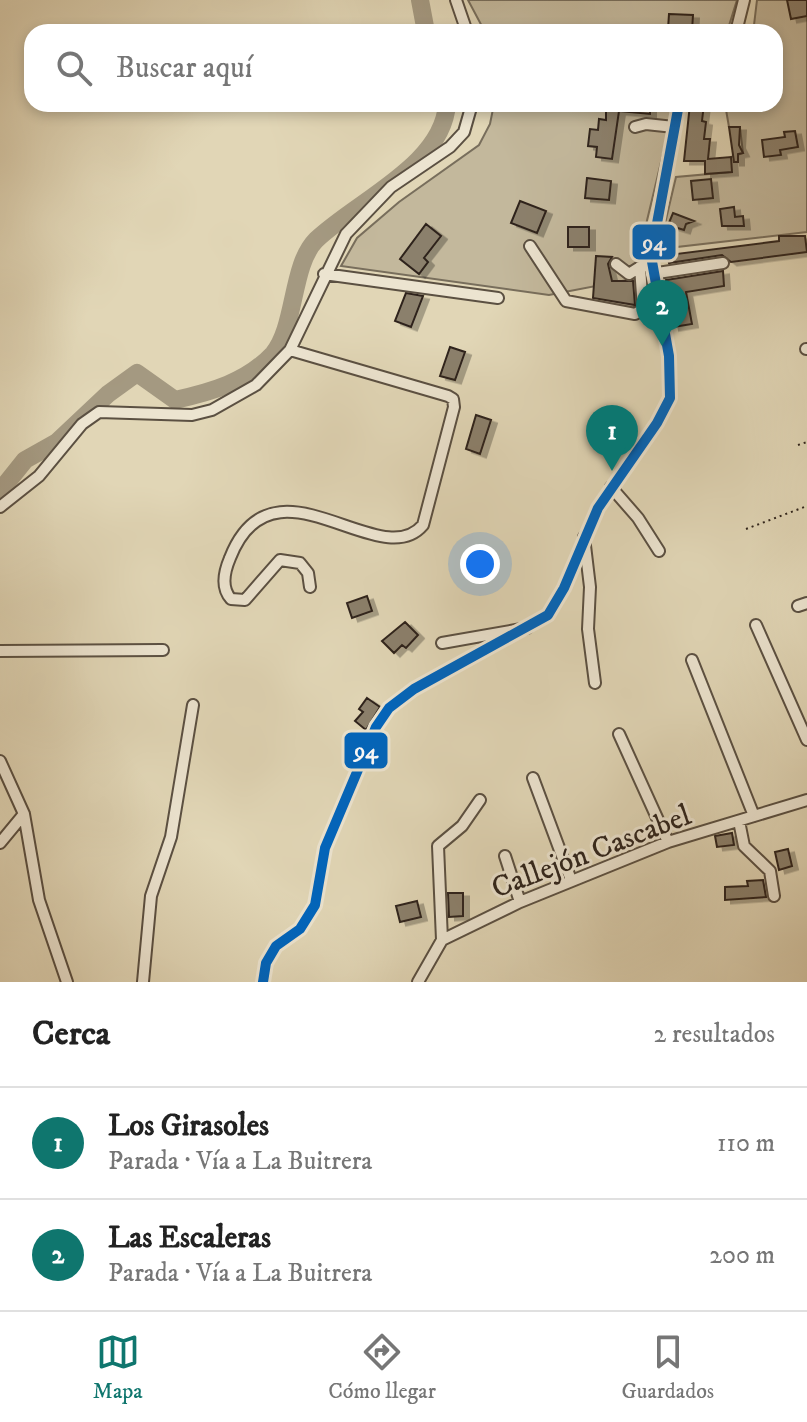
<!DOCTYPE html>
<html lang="es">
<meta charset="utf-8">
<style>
:root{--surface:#fff;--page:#f2f2f2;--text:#222;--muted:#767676;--line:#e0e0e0;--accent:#0f766e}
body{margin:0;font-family:"IM FELL DW Pica",serif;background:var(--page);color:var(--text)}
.you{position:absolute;left:480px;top:564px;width:28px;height:28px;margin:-20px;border:6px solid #fff;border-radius:50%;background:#1a73e8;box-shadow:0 0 0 12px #1a73e833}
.badge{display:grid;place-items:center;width:52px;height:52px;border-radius:50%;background:var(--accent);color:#fff;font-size:26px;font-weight:700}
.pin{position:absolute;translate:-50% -66px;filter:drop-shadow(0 2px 4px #0008)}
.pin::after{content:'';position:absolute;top:42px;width:28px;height:24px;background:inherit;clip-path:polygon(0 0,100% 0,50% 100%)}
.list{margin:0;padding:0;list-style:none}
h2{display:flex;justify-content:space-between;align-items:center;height:104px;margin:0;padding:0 32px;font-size:34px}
h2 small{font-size:26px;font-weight:400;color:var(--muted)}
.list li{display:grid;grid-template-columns:52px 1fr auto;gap:24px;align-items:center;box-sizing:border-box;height:112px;padding:0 32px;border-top:2px solid var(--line)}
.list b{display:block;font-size:30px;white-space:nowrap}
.list p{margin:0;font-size:26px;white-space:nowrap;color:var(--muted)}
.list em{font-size:26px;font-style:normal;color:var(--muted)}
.icon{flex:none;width:44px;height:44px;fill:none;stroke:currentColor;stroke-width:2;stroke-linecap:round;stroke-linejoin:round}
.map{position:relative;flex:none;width:807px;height:982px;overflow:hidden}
.search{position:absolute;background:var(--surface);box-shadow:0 4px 12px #0003;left:24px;right:24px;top:24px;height:88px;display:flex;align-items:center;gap:20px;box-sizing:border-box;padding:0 28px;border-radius:24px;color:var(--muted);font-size:30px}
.sheet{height:328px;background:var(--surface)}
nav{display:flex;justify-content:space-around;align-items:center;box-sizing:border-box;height:112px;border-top:2px solid var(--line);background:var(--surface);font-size:22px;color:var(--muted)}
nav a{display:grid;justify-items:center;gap:4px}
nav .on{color:var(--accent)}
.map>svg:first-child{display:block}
.green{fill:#c3b89c;stroke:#786e5c;stroke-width:2}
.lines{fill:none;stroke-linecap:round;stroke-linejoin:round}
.river{stroke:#a49981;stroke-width:18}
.building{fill:#8b806c;stroke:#2e231b;stroke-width:2;filter:url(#shadow)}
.minor-casing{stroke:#5b5042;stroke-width:14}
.path{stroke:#2e231b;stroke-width:2;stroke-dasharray:2 4;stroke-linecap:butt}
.minor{stroke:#ece4d0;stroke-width:10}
.bus-1-casing{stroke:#ece4d0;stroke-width:16}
.bus-1{stroke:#0065bd;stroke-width:10}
.labels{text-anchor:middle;stroke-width:6;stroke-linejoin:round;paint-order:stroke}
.street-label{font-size:30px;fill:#2e231b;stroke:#ece4d0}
.line-badge{stroke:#ece4d0;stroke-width:3}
.badge-label{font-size:22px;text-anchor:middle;font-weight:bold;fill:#fff}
</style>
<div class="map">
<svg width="807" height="982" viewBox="0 0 807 982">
<defs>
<filter id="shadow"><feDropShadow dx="6" dy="3.5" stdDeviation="0" flood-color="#0004"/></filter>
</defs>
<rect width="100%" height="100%" fill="#e1d6b6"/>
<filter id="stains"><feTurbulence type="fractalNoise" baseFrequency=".0025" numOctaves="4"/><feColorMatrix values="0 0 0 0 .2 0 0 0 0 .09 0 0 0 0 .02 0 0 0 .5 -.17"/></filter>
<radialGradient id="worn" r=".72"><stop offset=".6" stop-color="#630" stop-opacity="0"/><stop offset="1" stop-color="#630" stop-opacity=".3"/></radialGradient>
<path class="green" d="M468,0h269l-10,32h-242z
M757,0h50v232l-148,17 17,-72 55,-5v-15l12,-4 -3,-25 -11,-1 -4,-23h50v-72h-28l7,-7z
M494,104h181l-31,129 -1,44 -94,18 -208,-29 16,-28 42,-36 80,-57 11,-21z"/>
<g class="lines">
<path class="river" d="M420,0l6,32
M0,491l25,-31 32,-18 51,-48 29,-21 38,27c36,-8 72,-18 98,-46 23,-27 18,-89 43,-114 42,-40 127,-75 131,-136"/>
</g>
<path class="building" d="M787,0h20v16l-16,3z
M669,14l24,1 -1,16 -24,-2z
M601,104h49v10l-31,-3 -7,48 -16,-2 1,-10 -9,-1 2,-17 8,1 1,-11 7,1v-10h-5z
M690,104h14l-2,17 4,1 -2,17h6l-2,20 23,-2 1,15 -27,2v-13h-21z
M729,127h11l-1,18 4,8 -5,1v8h-4z
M795,131l3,16 -18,3 1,5 -17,2 -2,-17 23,-3 -1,-5z
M587,178l24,3 -2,19 -24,-2z
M711,179l2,19 -20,2 -2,-19z
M520,201l26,10 -9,22 -26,-10z
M734,207l1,10 8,-1 1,10h-22l-2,-17z
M673,213l21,8 -8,3 -2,6 -16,-5z
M426,224l15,12 -17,22 4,4 -9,12 -19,-15z
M568,227h21v20h-21z
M779,236h26l2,16 -76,10 -9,-7 -53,8 -1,-8 111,-14z
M596,256l16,1 -4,7 4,17h21l2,24 -42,-7z
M723,271l1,15 -38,6 6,32 -19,3 -7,-47z
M406,293l17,3 -12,31 -16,-6z
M450,347l15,5 -10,28 -15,-4z
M476,415l15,5 -11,34 -14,-5z
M367,596l5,15 -20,7 -5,-15z
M405,622l13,13 -12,13 -4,-3 -8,8 -12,-12z
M367,698l13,9 -14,23 -11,-9 8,-9 -4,-3z
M732,833l2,12 -17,2 -2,-11z
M788,849l4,17 -13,4 -4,-18z
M763,880l3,17 -41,3v-13l23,-1 -1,-5z
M448,893h15v23l-14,1z
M417,901l4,16 -21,5 -4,-16z"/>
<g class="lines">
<g class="minor-casing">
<path id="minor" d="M456,0l11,32
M736,32l8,-32
M635,127l11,-3 28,3
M530,246l36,55 69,13 8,-5 -3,-42 11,-2
M616,264l13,10 11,-7
M324,274l174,24
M651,274l72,-11
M806,349h1
M290,350l158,46 5,3 1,8 -31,118c-43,51 -150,-77 -193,33 -6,14 -9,30 1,41l14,1 35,-40 20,3 8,10 2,14
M611,487l27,31 21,33
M0,507l39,-31 43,-52 17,-12 93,3 20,-5 44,-25 34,-35 56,-116 45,-47 59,-40 14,-15 8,-28
M584,537l6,50 -2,42 7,54
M798,606l9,-3
M756,625l51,115
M442,643l85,-15
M0,651l163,-1
M692,660l62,156
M619,734l49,108
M0,761l24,53 15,86 28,82
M533,778l38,102
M739,821l5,25 26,25 4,25
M0,843l24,-29
M505,856l15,46
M442,940l-4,-94 24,-20 18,-26
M143,982l8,-86 20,-59 22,-132
M263,982l3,-19 10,-17 24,-17 15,-24 10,-57 51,-121 13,-19 25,-19 134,-74 16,-27 34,-80 59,-85 13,-25 -1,-42 -18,-100 28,-152
M418,982l24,-42 78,-38 148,-60 139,-42"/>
</g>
<path class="path" d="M798,445l9,-3
M746,529l61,-23"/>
<use href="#minor" class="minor"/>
<g class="bus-1-casing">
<path id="bus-1" d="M263,982l3,-19 10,-17 24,-17 15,-24 10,-57 51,-121 13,-19 25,-19 134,-74 16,-27 34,-80 59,-85 13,-25 -1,-42 -18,-100 28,-152"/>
</g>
<use href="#bus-1" class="bus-1"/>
</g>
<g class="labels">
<g class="street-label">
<text transform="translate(591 851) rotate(-21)" y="10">Callejón Cascabel</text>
</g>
</g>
<g class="line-badge">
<rect x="631" y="223" width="46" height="38" rx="8" fill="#0065bd"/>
<rect x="343" y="731" width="46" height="39" rx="8" fill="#0065bd"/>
</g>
<g class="badge-label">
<text x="654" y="250">94</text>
<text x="366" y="758">94</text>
</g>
<rect width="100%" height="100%" filter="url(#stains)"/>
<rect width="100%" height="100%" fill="url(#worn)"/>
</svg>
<div class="you"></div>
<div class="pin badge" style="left:612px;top:471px">1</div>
<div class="pin badge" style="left:662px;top:346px">2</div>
<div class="search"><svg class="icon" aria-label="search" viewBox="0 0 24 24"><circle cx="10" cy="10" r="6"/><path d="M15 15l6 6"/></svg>Buscar aquí</div>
</div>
<section class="sheet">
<h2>Cerca<small>2 resultados</small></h2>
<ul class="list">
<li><span class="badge">1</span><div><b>Los Girasoles</b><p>Parada · Vía a La Buitrera</p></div><em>110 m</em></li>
<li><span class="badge">2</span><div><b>Las Escaleras</b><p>Parada · Vía a La Buitrera</p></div><em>200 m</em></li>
</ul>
</section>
<nav>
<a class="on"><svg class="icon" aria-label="map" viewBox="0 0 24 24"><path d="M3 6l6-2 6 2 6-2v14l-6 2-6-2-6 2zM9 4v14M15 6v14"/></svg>Mapa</a>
<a><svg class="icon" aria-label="directions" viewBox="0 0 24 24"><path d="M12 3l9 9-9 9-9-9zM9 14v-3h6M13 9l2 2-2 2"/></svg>Cómo llegar</a>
<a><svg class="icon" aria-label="saved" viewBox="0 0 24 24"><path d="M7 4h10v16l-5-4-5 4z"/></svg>Guardados</a>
</nav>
